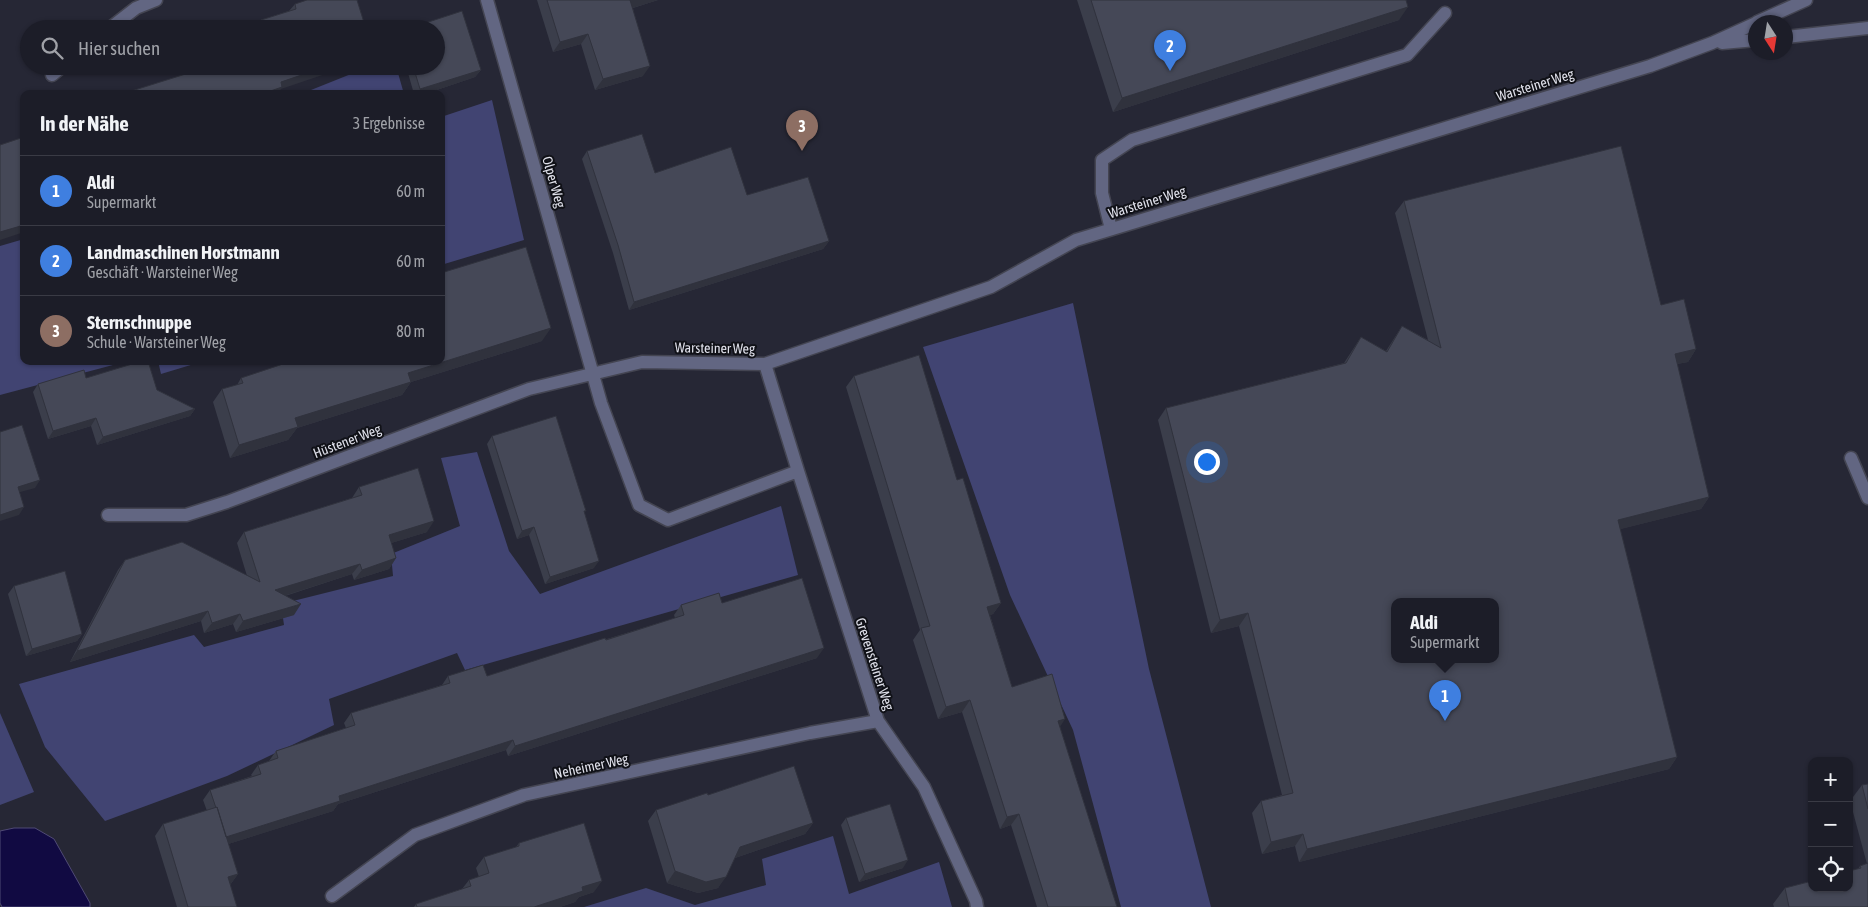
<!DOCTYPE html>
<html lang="de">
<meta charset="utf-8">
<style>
:root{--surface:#1c1d28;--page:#252630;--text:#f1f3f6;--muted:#a0a2a8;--line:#3a3b45;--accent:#8c9099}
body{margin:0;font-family:"Asap Condensed",sans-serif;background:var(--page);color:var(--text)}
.controls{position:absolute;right:15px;bottom:15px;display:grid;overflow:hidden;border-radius:10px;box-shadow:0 1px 4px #0004}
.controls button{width:45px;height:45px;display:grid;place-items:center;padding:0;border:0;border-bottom:1px solid var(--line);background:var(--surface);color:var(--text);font:25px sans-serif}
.compass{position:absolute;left:1748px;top:15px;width:45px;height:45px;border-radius:50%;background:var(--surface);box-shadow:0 1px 4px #0004;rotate:168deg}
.you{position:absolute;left:1206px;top:461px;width:18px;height:18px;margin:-12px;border:4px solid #fff;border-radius:50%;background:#1a73e8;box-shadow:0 0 0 8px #1a73e833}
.badge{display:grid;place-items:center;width:32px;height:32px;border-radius:50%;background:var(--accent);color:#fff;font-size:16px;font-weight:700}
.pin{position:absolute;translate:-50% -41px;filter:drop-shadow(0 1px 2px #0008)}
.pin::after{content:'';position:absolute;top:26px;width:18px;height:15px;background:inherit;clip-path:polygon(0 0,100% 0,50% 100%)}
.popup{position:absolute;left:1391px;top:598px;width:108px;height:65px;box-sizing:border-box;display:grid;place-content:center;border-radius:10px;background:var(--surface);filter:drop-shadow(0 1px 4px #0005);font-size:16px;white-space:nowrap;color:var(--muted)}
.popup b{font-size:19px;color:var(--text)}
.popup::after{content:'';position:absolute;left:50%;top:100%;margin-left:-10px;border:10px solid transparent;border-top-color:var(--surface)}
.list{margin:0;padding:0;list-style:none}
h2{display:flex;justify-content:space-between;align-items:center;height:65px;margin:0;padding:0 20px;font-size:21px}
h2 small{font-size:16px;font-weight:400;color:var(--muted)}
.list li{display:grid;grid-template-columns:32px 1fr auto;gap:15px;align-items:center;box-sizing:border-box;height:70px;padding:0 20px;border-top:1px solid var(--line)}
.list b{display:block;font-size:19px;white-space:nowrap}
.list p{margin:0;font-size:16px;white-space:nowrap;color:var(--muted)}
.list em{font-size:16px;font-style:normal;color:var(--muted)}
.icon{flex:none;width:28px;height:28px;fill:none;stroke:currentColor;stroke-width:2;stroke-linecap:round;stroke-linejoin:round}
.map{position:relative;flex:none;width:1868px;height:907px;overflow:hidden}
.search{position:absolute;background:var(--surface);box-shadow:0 1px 4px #0004;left:20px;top:20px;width:425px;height:55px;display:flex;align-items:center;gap:12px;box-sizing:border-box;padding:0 18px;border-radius:28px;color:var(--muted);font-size:19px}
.panel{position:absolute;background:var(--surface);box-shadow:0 1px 4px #0004;left:20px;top:90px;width:425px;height:275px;border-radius:10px}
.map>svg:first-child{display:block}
.green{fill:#414472}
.water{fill:#110a42;stroke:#4f4a75}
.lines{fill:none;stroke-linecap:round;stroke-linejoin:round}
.lane-casing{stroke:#444552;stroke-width:15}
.street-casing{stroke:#444552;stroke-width:15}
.lane{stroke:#626682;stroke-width:12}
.street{stroke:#626682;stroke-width:12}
.wall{fill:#3b3e4b}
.shaded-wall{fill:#30323d}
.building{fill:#454857;stroke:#30323d;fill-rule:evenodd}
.labels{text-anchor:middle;stroke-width:4;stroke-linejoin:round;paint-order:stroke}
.street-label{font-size:14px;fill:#e0e1eb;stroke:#101117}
</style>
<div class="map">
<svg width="1868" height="907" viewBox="0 0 1868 907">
<rect width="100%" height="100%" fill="#262735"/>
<path class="green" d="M371,66h25l8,28h-103z
M492,100l32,140 -83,25v-148z
M24,239v122h104l-128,34v-149z
M1073,303l76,366 62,238h-90l-48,-177 -63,-135 -87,-248z
M158,361h46l-43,13z
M477,452l32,99 31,43 241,-88 17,69 -333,95 -8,-17 -128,46 5,26 -107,51 -122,45 -60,-74 -26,-63 175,-49 10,12 80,-22 -3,-21 112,-28 -2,-22 69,-28 -19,-68z
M0,713l34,79 -34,13z
M833,836l16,58 90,-32 13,45h-368l62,-19 49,17 71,-20 -4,-26z"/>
<path class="water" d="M14,828h21l19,11 36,64v4h-88l-2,-4v-72z"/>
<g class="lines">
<g class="lane-casing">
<path id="lane" d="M1111,229l-9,-36v-33l30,-20 275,-85 38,-42
M1851,458l17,40"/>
</g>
<g class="street-casing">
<path id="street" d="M487,0l114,403 38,102 29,15 130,-49
M1757,22l49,-22
M109,29l27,-21 20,-8
M1786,37l82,-9
M1722,43l34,-3
M52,75l11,-9
M765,364l33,107 80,250 46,66 52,114 1,6
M108,515h78l41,-13 302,-113 113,-27 123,2 226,-77 85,-47 574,-174 62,-23 44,-20
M332,896l83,-61 109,-40 286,-62 68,-12"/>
</g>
<use href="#lane" class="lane"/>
<use href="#street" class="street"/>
</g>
<path class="wall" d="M537,0h121l-25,8 10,68 -48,14 -14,-46 -28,8z
M1077,0h329l-7,20 -286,92z
M295,4l71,25h-111l6,-9 28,-9z
M406,66h30l45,4 -6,7 -50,17h-11z
M587,151l68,22 92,22 82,46 -6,8 -194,61 -16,-57 -31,-94z
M1404,201l257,104 35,44 -8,13 -11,2 32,133 -8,12 -81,20 57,228 -8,12 -370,93 -4,-16 -33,8 -10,-41 9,-12 21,-6 -43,-169 -28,7 -53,-213 8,-12 178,-45 17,-26 25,14 16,-25 26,14 -33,-127z
M542,341l-131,41 -9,13 -105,33 -9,12 -58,18 -17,-56 9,-13 15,-4 4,-7z
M854,376l103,104 44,123 -8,11 -3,1 22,72 48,40 57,180h-80l-26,-82 -11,4 -38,-117 -24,7 -25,-79 7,-10 -74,-243z
M86,378l71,12 38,19 -5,7 -93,29 -6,-19 -43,13 -15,-47 5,-8z
M492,436l102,132 -49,16 -16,-49 -12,4 -30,-95z
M359,487l68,45 -36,11 5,15 -7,11 -35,11 -2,-6 -67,22 9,19 -58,17 -3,-8 -29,9 -3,-12 -131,41 48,-92 7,-10 122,16 -10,-33 7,-11 108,-34z
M14,586l68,48 -5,7 -51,15 -18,-62z
M722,603l95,55 -309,98 -2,-6 -168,54 -5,7 -105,33 10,30 -8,11 7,22h-60l-22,-71 8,-12 44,-13 -4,-11 7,-10 42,-14 -1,-1 7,-10 11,-4 7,-10 70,-23 -2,-5 7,-10 91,-28 6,-9h39l188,-58 -1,-3 7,-10z
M1868,784v123h-94l-1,-3 12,-16 73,-19 2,-3 7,-2 -17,-63 12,-16z
M708,795l105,28 -8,11 -70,24 -17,30 -20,5 -31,-10 -19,-62 8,-11z
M846,818l57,50 -44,14 -18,-57z
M519,843l75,49 -15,5 -4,5 -15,5h-146l2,-3 46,-15 7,-9 10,-3 -3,-9 8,-11 32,-10z"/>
<path class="shaded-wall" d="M630,0h28l-35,11z
M1408,7l-9,13 -286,92 9,-14z
M588,34l-7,10 -28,8 7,-10z
M328,66h21l-68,23 -3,5h-16l19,-12z
M650,66l-7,10 -48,14 8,-11z
M481,70l-6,7 -50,17h-8l3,-5z
M24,225v7l-24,8v-8z
M829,241l-6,8 -194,61 5,-8z
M551,328l-9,13 -131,41 -9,13 -105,33 -9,12 -58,18 9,-13 56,-27 113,-45z
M1696,349l-8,13 -22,4 9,-12z
M195,409l-5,7 -93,29 6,-8z
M96,418l-5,8 -43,13 5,-8z
M40,480l-5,8 -22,6 5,-7z
M1709,497l-8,12 -92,23 9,-12z
M24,507l-5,8 -19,6v-6z
M434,521l-7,11 -45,14 7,-11z
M534,527l-5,8 -12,4 5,-8z
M396,558l-7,11 -35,11 8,-10z
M599,561l-5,7 -49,16 5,-7z
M360,564l-8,10 -84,27 7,-11z
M1001,603l-8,11 -13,5 7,-12z
M301,604l-7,11 -58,17 7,-11z
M208,611l-7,10 -131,41 7,-11z
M1248,613l-9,13 -28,7 9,-13z
M240,614l-7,10 -29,9 8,-10z
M82,634l-5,7 -51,15 6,-7z
M824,648l-7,10 -309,98 7,-10z
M970,700l-8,12 -24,7 8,-12z
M1065,719l-7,11v-9z
M513,740l-7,10 -168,54 -5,7 -114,36 7,-10 113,-41z
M1677,757l-8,12 -370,93 8,-13z
M1019,814l-8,11 -11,4 7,-12z
M813,823l-8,11 -73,25 8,-12z
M1303,834l-8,12 -33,8 9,-12z
M908,860l-5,8 -44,14 6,-8z
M675,871l51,6 -8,11 -20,5 -31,-10z
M238,874l-8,11 -2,-8z
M602,881l-8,11 -15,5 -4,5 -15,5h-26l48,-20z"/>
<path class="building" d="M307,0h50l9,29h-102l-3,-9 35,-11 -1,-5z
M547,0h84h-1l20,66 -47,13 -15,-45 -28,8z
M1091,0h315l2,7 -286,91z
M462,11l19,59 -61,19 -7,-23h23v-37h-29z
M211,66h117l-47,16 1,5 -20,7h-140z
M642,134l13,39 76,-26 16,48 61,-18 21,64 -195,61 -16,-57 -31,-94z
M24,137v88l-24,7v-87z
M1621,146l40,159 23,-6 12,50 -21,5 34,143 -91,23 59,237 -370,92 -4,-15 -32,8 -10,-41 32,-8 -45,-180 -28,7 -54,-212 180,-45 15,-26 26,15 15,-26 39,22 -37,-147zM1395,602h100v58h-100z
M526,247l25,81 -143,45 3,9 -116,36 3,9 -59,18 -17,-56 21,-6 -2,-5 51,-17h149v-88z
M919,355l38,125 6,-2 38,125 -14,4 25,80 40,-13 13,45 -7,2 59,186h-69l-29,-93 -12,3 -37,-117 -24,7 -25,-79 9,-2 -76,-250z
M142,361h6l9,29 38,19 -92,28 -7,-19 -43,13 -15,-47 46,-14 2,8z
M556,416l30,95h-2l15,50 -49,16 -16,-50 -12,4 -30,-95z
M22,425l18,55 -22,7 6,20 -24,8v-83z
M418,468l16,53 -45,14 7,23 -34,12 -2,-6 -85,26 26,14 -58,17 -3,-7 -28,9 -4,-12 -131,40 48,-91 57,-18 78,40 -16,-50 118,-37 -3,-8z
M65,571l17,63 -50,15 -18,-63z
M802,578l22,70 -309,98 -2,-6 -174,56 1,5 -114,36 -9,-30 -1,1 -6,-18 51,-16 -3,-9 20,-7 -2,-7 79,-26 -4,-12 99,-30 -2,-7 35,-11 4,11 118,-38 1,2 78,-25 -3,-10 38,-12 3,10z
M794,766l19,57 -73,24 -14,30 -20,5 -31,-11 -19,-61 51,-17 1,2z
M1868,784v25l-6,-24z
M890,804l18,56 -43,14 -19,-56z
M217,807l21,67 -10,3 9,30h-49l-25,-83z
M584,823l18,58 -20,6 1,4 -49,16h-117l-1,-3 55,-18 -2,-6 20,-7 -5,-16 35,-11v-3z
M1868,863v44h-79l-4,-19 27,-7v7h37v-17l12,-3 -1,-2z"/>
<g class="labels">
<g class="street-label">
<text transform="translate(1535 85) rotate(-17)" y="5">Warsteiner Weg</text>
<text transform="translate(554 182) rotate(74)" y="5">Olper Weg</text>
<text transform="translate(1147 202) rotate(-17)" y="5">Warsteiner Weg</text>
<text transform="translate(715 348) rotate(1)" y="5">Warsteiner Weg</text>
<text transform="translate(347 441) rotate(-21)" y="5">Hüstener Weg</text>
<text transform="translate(875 664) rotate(72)" y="5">Grevensteiner Weg</text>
<text transform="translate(591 766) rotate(-12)" y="5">Neheimer Weg</text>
</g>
</g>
</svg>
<div class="controls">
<button>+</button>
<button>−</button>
<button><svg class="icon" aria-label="locate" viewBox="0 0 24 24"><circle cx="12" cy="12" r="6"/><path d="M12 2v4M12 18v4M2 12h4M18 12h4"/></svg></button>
</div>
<svg class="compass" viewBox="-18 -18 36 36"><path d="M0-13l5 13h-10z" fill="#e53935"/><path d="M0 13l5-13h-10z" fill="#a0a2a8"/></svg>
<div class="you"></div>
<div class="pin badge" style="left:1445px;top:721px;background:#3f7fe0">1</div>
<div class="popup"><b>Aldi</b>Supermarkt</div>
<div class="pin badge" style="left:1170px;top:71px;background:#3f7fe0">2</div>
<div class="pin badge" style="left:802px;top:151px;background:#8d6e63">3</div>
<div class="search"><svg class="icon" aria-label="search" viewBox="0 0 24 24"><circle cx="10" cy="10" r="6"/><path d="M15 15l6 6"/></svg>Hier suchen</div>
<section class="panel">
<h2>In der Nähe<small>3 Ergebnisse</small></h2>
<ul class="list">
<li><span class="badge" style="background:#3f7fe0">1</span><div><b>Aldi</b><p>Supermarkt</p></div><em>60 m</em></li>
<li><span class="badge" style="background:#3f7fe0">2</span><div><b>Landmaschinen Horstmann</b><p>Geschäft · Warsteiner Weg</p></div><em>60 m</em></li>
<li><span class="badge" style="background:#8d6e63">3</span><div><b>Sternschnuppe</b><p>Schule · Warsteiner Weg</p></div><em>80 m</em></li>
</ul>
</section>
</div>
